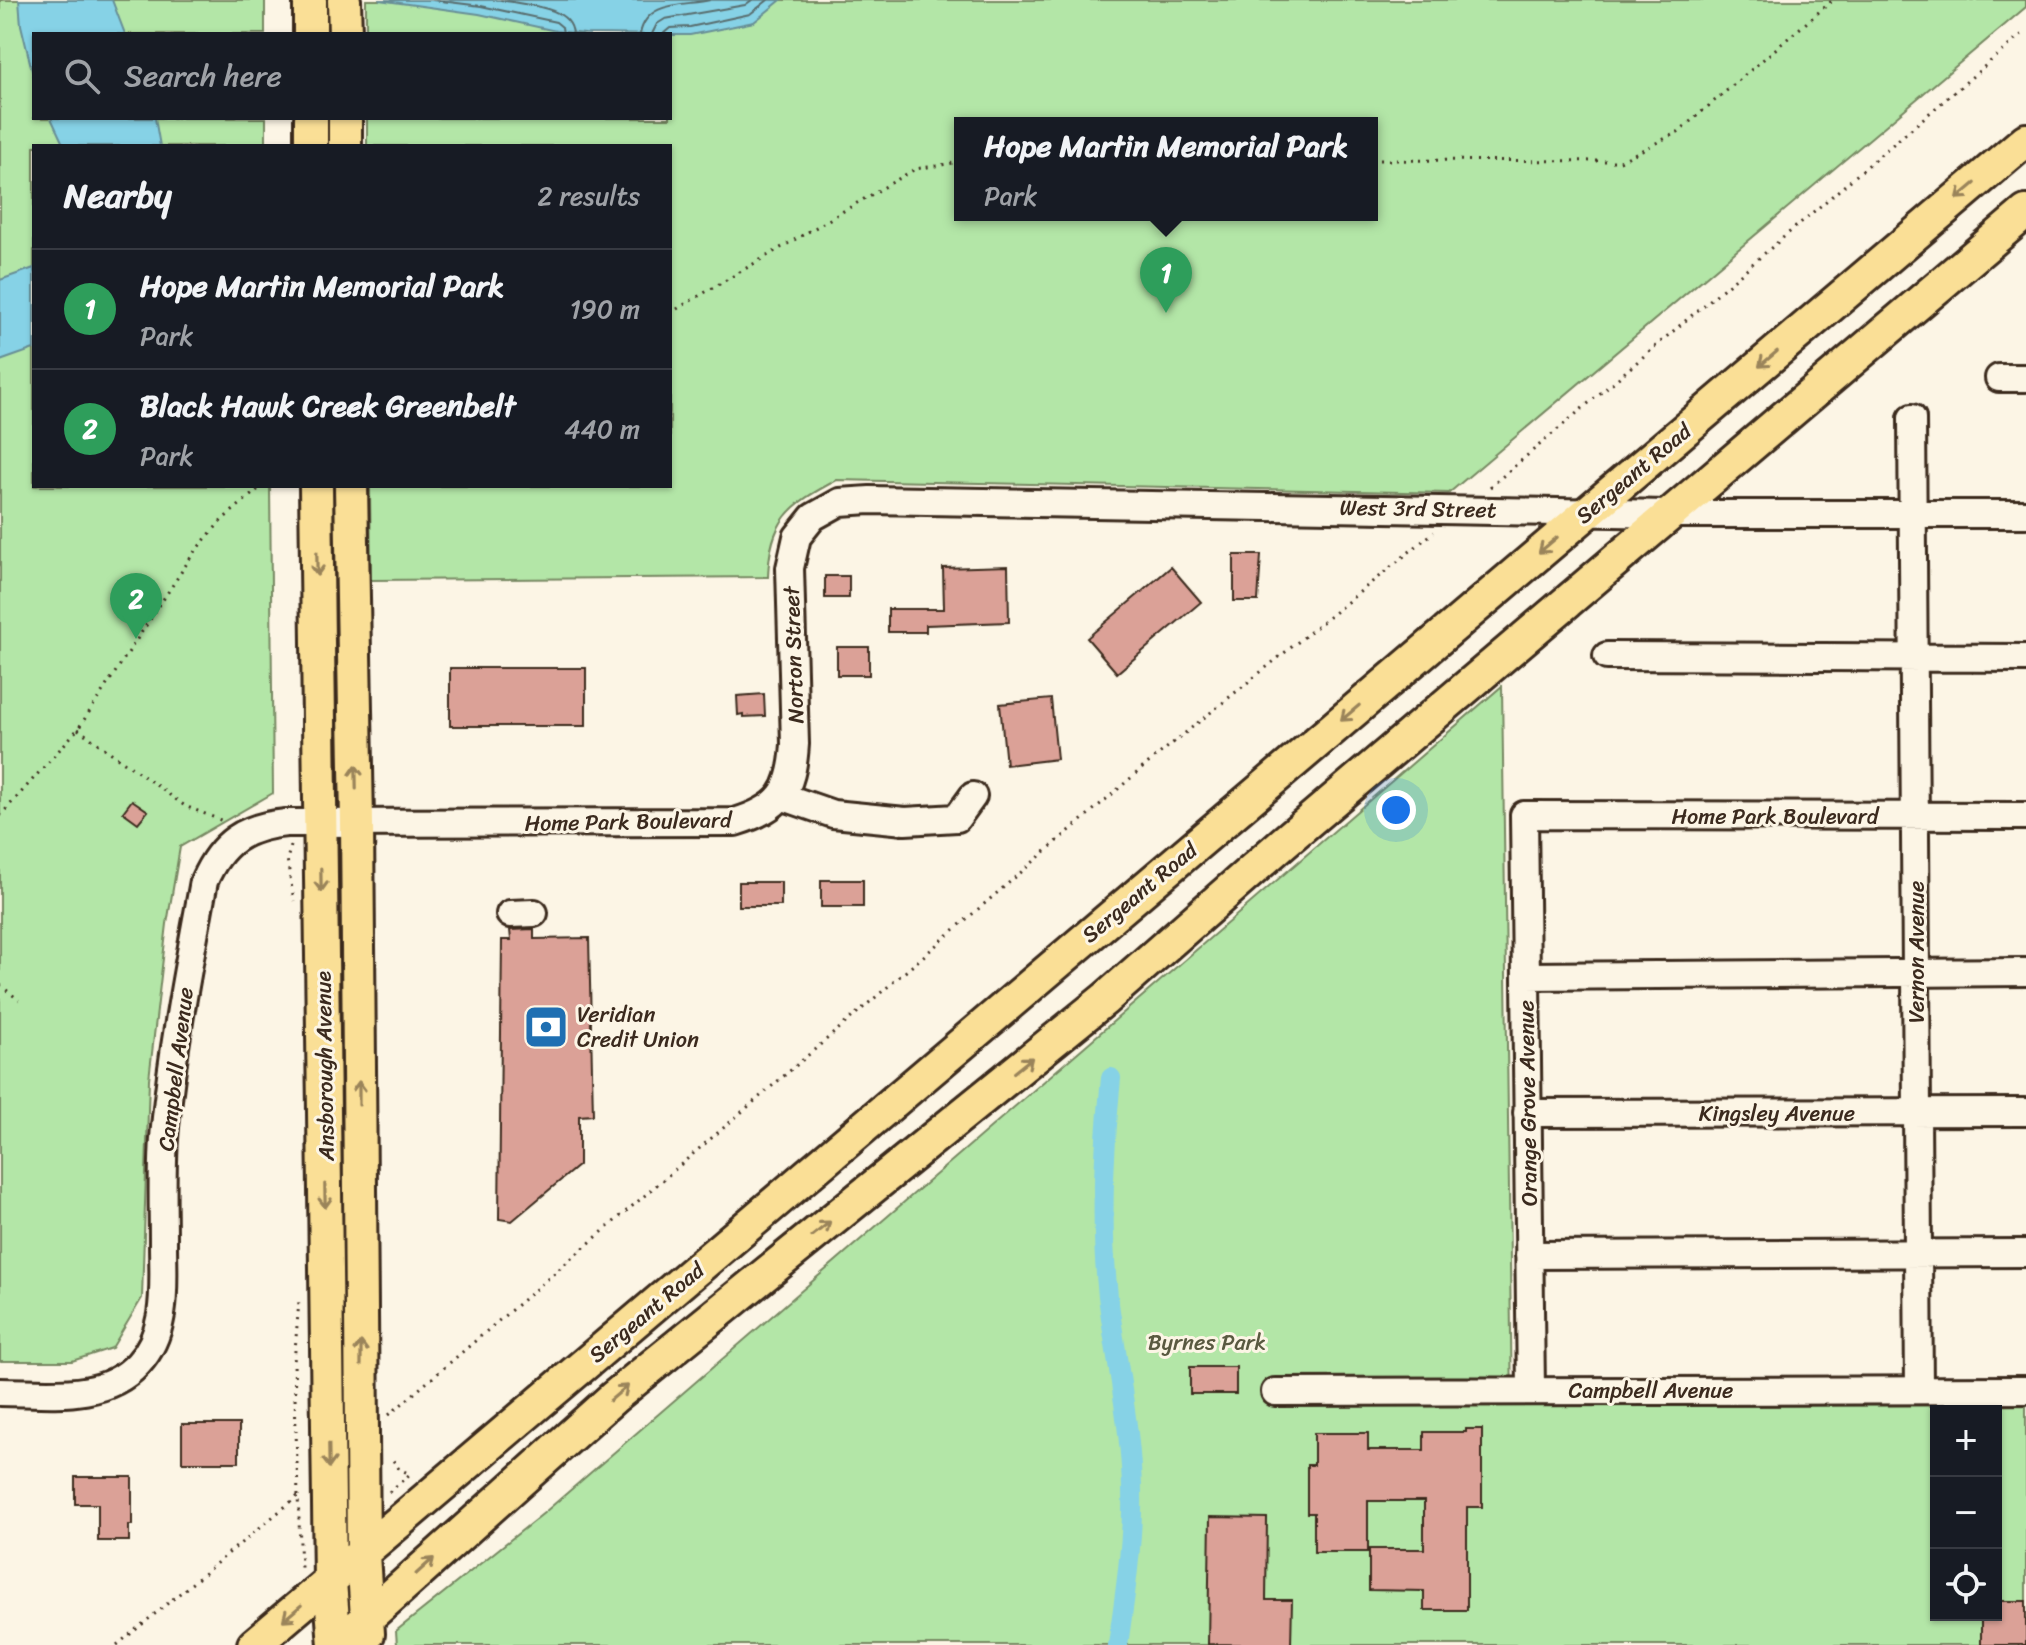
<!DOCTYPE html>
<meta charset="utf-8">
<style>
:root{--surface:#171b24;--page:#20242c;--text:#f1f3f6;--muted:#9ea1a6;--line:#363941;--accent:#d93025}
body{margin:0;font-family:Sriracha,sans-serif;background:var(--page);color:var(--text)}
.controls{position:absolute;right:24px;bottom:24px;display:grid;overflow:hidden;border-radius:0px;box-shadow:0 2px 6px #0004}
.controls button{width:72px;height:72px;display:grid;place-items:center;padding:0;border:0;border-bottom:2px solid var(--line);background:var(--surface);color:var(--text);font:40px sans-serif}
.you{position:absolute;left:1396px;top:810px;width:28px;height:28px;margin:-20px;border:6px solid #fff;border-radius:50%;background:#1a73e8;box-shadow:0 0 0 12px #1a73e833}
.badge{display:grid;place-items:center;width:52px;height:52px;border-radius:50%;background:var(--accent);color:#fff;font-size:26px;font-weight:700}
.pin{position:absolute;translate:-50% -66px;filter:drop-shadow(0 2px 4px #0008)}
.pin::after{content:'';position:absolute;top:42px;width:28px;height:24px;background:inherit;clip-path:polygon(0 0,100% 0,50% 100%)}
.popup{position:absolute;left:954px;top:117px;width:424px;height:104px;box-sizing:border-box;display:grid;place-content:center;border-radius:0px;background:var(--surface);filter:drop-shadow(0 2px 6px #0005);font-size:26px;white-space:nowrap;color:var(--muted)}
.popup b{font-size:30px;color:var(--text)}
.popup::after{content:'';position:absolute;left:50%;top:100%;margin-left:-16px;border:16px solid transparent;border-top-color:var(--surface)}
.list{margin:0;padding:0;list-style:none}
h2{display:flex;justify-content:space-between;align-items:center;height:104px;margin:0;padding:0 32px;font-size:34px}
h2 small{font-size:26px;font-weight:400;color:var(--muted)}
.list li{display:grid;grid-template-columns:52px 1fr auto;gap:24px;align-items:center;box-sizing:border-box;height:120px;padding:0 32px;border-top:2px solid var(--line)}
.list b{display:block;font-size:30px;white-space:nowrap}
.list p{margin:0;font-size:26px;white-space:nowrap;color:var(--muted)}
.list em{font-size:26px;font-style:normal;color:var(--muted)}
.icon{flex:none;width:44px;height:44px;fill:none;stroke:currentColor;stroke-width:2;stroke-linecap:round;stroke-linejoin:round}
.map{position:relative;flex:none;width:2026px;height:1645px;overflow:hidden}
.search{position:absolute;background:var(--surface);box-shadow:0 2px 6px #0004;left:32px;top:32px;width:640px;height:88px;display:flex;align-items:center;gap:20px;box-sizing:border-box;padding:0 28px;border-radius:0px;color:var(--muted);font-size:30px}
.panel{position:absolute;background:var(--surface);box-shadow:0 2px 6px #0004;left:32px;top:144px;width:640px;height:344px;border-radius:0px}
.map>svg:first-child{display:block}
.green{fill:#b3e6a7;stroke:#778862;stroke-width:2;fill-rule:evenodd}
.water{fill:#86d2e6;stroke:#688f96;stroke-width:2}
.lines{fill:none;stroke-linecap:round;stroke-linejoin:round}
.shore{stroke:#596d6e;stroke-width:2}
.canal{stroke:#86d2e6;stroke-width:20}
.building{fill:#dba197;stroke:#3b2a1e;stroke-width:2}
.minor-casing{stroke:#3b2a1e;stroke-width:32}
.major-casing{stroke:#3b2a1e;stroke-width:38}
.path{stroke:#3b2a1e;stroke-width:3;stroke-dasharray:2 6;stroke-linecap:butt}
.minor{stroke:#fcf5e5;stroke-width:26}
.major{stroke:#fadf96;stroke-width:32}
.oneway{stroke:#9a845a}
.labels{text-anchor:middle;stroke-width:6;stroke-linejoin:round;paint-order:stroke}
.street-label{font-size:22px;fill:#3b2a1e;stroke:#fcf5e5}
.poi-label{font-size:22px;fill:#3b2a1e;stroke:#fcf5e5;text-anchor:start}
.park-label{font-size:22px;fill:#595940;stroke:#fcf5e5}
</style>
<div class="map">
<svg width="2026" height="1645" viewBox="0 0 2026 1645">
<rect width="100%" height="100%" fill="#fcf5e5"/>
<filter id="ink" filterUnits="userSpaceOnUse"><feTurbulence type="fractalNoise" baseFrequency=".0125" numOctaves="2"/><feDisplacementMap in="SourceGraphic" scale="16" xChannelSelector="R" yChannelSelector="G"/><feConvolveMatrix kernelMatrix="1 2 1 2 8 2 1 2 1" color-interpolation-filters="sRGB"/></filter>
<g filter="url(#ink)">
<path class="green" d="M0,0h265v34h-231v84h232v28h-232v340h236l3,307 -93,54 -13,77 -18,155 -7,219 -30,50 -40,13h-72z
M366,0h1660v7l-577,486 -612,-13c-48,25 -67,40 -69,97l-397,3 -1,-94h300v-340h-303v-28h303v-84h-304zM960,123h412v92h-412z
M1502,686l10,720 514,-1v240h-1629l-1,-14 149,-119zM1936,1411h60v204h-60z"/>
<path class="water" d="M19,0h93l13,34h-91v45l-13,-54z
M379,0h402l-27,22 -64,13h-20l-85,-1 -29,-3 -77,-17z
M51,118h104l5,28h-96z
M34,268v81l-34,12v-81z"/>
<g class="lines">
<path class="shore" d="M433,0l48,6 75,16 6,5 1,7
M501,0c22,5 70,5 72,34
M640,34c7,-34 43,-28 70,-34
M652,34l5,-10 8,-5 80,-14 7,-5
M663,34l7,-6 20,-1 60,-13 18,-14"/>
<path class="canal" d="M1111,1078c-7,72 -11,145 -3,218 9,72 26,143 24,216 -1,45 -8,89 -14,133"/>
</g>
<path class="building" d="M1234,555h27l-3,46h-24z
M1008,566l1,56 -83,3v7h-38v-23h56l-1,-41z
M1171,567l30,35 -84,71 -30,-35z
M825,576h24v22h-24z
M837,647h32v28h-32z
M450,668h136v58h-136z
M764,694l1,22 -22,1v-3l-5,1 -1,-19z
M1051,699l6,60 -51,6 -6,-61z
M132,800l16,11 -10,12 -15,-11z
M821,880h42v27h-42z
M739,882h42v24h-42z
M534,929v10l55,-1 4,177 -14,1v49l-67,56 -13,-2 3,-279h9l-1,-10z
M1190,1367h46v27h-46z
M182,1424h57v38h-57z
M1466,1429h16v78h-15v103h-43v-19l-55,-1v-41h55v-48h-56v51h-54v-39h-7v-48h7v-32h54v17h56v-18h42z
M75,1477h57v48h-3v16h-31v-37h-23z
M1210,1517l57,1 -1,82h26l-1,45 -83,-1z
M1996,1601h30v44h-45v-30h15z"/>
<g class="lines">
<g class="minor-casing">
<path id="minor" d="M1999,378h27
M1912,418l7,972
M1607,656l419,2
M781,796l52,18 72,7 52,-3 16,-22
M510,914l24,-1
M1526,976l500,-4
M1527,1113l499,-1
M1529,1255l497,-2
M1531,1390l-7,-575 502,1
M0,1392c47,0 103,10 138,-28 31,-33 25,-80 25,-121 0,-39 -2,-77 2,-116 8,-82 24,-164 39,-246 17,-39 40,-54 82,-58l449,-1c46,-14 57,-31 60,-78l-5,-176 7,-31 16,-20 27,-15 30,-2 799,14h357
M1275,1392l751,-2"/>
</g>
<g class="major-casing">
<path id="major" d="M310,0v34
M344,0l1,34
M311,118v28
M345,118v28
M316,486l14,1096 5,63
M351,486l6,336 6,732 5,80
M254,1645l1772,-1505
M337,1645l277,-248 491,-398 178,-156 743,-631"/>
</g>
<path class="path" d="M1372,160l248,1 58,-29 155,-132
M670,313l245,-144 45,-7
M1490,487l536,-456
M78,729l107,77 38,15
M0,816l78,-87 117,-178 27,-31 40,-34
M291,846l-4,13 7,42
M0,985l19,15
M389,1415l764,-656 281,-227
M389,1492l21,-18 -11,-5 -9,-13
M298,1496l-4,-133 5,-62
M117,1645l181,-149 3,72 3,-3"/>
<use href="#minor" class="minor"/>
<use href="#major" class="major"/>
</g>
<defs><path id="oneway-shaft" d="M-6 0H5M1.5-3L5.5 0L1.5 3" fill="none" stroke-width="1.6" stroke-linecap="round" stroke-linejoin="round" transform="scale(2)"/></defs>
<g class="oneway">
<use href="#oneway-shaft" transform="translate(1966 191) rotate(140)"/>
<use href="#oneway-shaft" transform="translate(1768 359) rotate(140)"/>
<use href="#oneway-shaft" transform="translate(1548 545) rotate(140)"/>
<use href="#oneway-shaft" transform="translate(317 564) rotate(89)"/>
<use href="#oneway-shaft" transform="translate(1350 713) rotate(140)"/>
<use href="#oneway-shaft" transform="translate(356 777) rotate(-91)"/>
<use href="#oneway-shaft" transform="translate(321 880) rotate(89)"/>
<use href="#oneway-shaft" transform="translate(1023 1065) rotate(-39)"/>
<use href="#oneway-shaft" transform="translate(359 1093) rotate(-90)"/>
<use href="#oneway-shaft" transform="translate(325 1196) rotate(89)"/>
<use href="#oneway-shaft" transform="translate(821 1229) rotate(-39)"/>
<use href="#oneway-shaft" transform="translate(361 1353) rotate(-90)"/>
<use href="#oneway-shaft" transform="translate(619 1393) rotate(-40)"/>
<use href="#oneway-shaft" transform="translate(329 1456) rotate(89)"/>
<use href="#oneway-shaft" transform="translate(425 1566) rotate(-42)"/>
<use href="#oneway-shaft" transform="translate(292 1613) rotate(140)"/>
</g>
</g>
<defs>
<g id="bank-square" transform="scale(2.3)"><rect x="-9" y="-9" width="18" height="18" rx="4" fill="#1f6fb2" stroke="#fcf5e5"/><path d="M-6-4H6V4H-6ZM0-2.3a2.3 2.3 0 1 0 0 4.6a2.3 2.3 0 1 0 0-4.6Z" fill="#fff"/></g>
</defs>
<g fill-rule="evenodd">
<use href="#bank-square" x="546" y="1027"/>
</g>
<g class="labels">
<g class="street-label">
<text transform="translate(1633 473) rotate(-40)" y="8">Sergeant Road</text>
<text transform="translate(1418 508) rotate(1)" y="8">West 3rd Street</text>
<text transform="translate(793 655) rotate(-92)" y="8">Norton Street</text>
<text x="1775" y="824">Home Park Boulevard</text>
<text transform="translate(628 821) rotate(-1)" y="8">Home Park Boulevard</text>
<text transform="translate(1139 892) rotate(-40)" y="8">Sergeant Road</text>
<text transform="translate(1916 952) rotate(-90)" y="8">Vernon Avenue</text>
<text transform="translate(324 1066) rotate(-91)" y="8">Ansborough Avenue</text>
<text transform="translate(175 1069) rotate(-83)" y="8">Campbell Avenue</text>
<text transform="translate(1527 1103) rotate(-91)" y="8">Orange Grove Avenue</text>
<text x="1777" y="1121">Kingsley Avenue</text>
<text transform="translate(646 1312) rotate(-40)" y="8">Sergeant Road</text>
<text x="1651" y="1398">Campbell Avenue</text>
</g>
<g class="poi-label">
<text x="577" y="1022">Veridian<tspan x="577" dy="25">Credit Union</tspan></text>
</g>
<g class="park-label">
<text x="1207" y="1350">Byrnes Park</text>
</g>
</g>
</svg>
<div class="controls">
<button>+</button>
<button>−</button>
<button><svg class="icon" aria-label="locate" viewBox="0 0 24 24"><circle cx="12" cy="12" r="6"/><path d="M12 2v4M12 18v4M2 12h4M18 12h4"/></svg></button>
</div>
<div class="you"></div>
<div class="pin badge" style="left:1166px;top:313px;background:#2e9e5b">1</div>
<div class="popup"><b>Hope Martin Memorial Park</b>Park</div>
<div class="pin badge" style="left:136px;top:639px;background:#2e9e5b">2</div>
<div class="search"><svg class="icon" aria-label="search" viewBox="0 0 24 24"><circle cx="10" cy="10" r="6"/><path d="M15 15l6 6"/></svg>Search here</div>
<section class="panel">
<h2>Nearby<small>2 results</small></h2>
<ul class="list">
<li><span class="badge" style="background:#2e9e5b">1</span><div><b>Hope Martin Memorial Park</b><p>Park</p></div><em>190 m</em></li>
<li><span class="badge" style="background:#2e9e5b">2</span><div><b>Black Hawk Creek Greenbelt</b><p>Park</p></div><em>440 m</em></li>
</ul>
</section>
</div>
